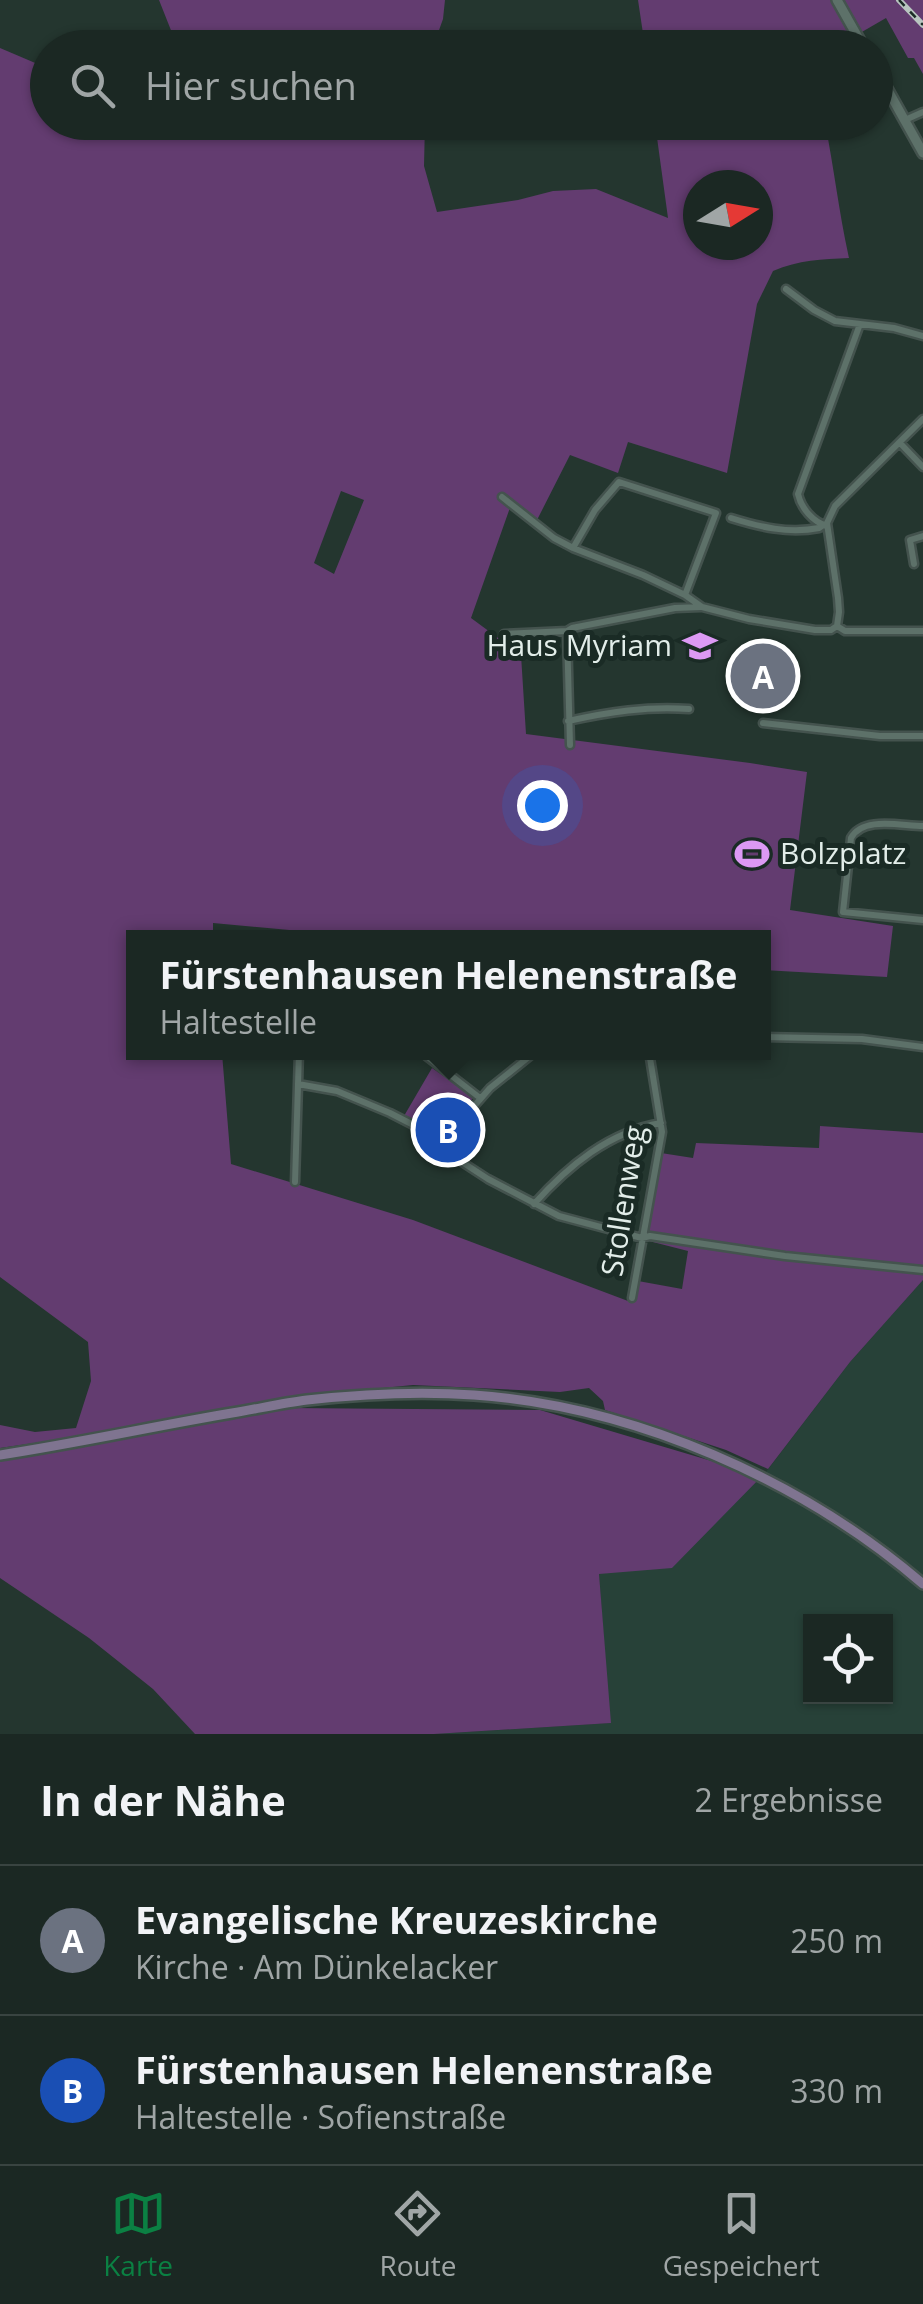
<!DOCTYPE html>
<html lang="de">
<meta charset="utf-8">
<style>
:root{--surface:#1b2823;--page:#24302b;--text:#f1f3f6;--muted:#a0a6a6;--line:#394441;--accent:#0b8043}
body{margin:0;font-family:"Open Sans",sans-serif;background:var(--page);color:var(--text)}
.controls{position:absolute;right:30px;bottom:30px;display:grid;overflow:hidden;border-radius:0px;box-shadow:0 2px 8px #0004}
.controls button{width:90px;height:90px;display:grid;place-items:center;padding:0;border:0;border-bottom:2px solid var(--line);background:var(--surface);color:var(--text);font:50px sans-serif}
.compass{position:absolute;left:683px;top:170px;width:90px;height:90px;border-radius:50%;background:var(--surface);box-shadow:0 2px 8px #0004;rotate:79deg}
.you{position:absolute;left:542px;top:805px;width:35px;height:35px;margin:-25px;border:8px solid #fff;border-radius:50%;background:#1a73e8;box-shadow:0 0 0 15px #1a73e833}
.badge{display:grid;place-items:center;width:65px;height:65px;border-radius:50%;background:var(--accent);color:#fff;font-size:32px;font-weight:700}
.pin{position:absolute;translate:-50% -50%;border:5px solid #fff;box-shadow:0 2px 10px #0006}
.popup{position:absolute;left:126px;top:930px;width:645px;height:130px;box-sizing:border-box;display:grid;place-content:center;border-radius:0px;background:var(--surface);filter:drop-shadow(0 2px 8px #0005);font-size:32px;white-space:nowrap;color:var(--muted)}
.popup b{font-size:38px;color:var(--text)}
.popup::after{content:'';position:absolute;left:50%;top:100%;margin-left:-20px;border:20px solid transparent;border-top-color:var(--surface)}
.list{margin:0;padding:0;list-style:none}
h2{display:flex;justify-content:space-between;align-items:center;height:130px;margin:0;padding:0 40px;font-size:42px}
h2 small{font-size:32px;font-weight:400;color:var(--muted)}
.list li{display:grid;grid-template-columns:65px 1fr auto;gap:30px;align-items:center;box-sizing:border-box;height:150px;padding:0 40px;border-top:2px solid var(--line)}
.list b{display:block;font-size:38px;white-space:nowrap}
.list p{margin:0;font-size:32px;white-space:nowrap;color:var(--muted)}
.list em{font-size:32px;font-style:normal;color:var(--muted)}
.icon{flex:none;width:55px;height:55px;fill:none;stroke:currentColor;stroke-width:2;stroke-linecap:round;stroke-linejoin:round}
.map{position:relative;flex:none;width:923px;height:1734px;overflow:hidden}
.search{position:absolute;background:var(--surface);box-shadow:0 2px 8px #0004;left:30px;right:30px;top:30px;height:110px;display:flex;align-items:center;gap:25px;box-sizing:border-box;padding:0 35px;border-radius:55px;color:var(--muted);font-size:38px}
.sheet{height:430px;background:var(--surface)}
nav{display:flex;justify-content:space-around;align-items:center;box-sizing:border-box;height:140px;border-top:2px solid var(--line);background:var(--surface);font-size:28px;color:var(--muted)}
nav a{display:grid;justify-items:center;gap:5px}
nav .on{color:var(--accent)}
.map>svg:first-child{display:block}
.built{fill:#274138;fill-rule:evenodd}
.green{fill:#633c70;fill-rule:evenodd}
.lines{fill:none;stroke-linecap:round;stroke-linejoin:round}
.minor-casing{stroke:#44534e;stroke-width:11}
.tertiary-casing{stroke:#44534e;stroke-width:14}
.secondary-casing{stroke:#44534e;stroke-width:14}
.minor{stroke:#5d7169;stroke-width:6}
.tertiary{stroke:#5d7169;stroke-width:9}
.secondary{stroke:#7f7490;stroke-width:9}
.rail-casing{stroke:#b8c5c0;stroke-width:6}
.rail{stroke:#1a2b25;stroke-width:2.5;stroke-dasharray:8;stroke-linecap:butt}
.labels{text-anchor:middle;stroke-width:10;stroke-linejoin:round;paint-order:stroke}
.poi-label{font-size:30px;fill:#e2ede9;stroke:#1a2b25;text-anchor:end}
.street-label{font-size:30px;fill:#e2ede9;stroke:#1a2b25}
</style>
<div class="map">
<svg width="923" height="1734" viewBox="0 0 923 1734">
<rect width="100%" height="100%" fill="#24362f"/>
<path class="built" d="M923,1280v454h-489l176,-11 -11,-149 164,-98 87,-114zM810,1622h76v74h-76z"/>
<path class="green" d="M159,0h286l-2,19 -10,28 -255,1z
M638,0h285v74l-9,-16h-6l-22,-40 -38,22 -7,7h-196z
M0,48l47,20 1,54 377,1 -1,43 13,46 81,-12 35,-9 43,-2 72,29 -13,-95h170c9,45 14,90 24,135 -27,1 -50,2 -76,13l-16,33 -30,169 -99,-31 -10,31 -48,-18 -33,65 -25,-18 -41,116 50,37 5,79 224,29 57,9 -17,138 103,16 -6,51 -124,-7v-32h-443l-20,-7 -87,-8v14l-80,1v114l89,1 9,111 182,56 215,81 7,-3 3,-17 44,8 6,-38 -43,-11 16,-87 32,5 3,-15 123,5 1,-22 103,7v147l-73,82 -82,107 -42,-19 -121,-40 -2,-9 -14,-13 -29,4 -147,-7 -121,12 -244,44 -48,7v-23l35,7 41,-4 15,-47 -3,-39 -88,-65zM698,185h60v60h-60zM341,491l23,9 -30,74 -20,-11z
M432,1068l42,29 -25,30 -4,-4 -5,5 -5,-2 -4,4 -27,-14z
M287,1408l253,2 222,66 -90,92 -73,6 12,149 -177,11h-239l-42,-45 -64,-51 -89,-60v-120z"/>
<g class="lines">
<g class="minor-casing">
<path id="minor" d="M905,120l18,-8
M786,289l28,21 21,11 59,7 29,8
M900,443l23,24
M502,497l52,41 19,10 70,27 42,20 17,12 47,12 66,11h16l6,-4
M731,518c29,9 58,16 88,10l4,-3
M827,526c-14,-4 -26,-18 -29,-32l62,-170
M573,548l22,-38 24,-28 97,31 -31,82
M914,564l-4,-24 13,-4
M837,626l2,-14 -1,-14 -11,-75 8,-17 88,-87
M837,626l8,5h78
M567,632l3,113
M504,634l63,-3 5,-3 103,-20 26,-1
M568,721c41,-9 79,-15 121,-12
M763,723l117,13h43
M923,826c-22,0 -60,-10 -72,12l-8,74 80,8
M763,1037l99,2 61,8
M421,1052l59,46
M298,1084l39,7 53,22 41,21 14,17 43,28 71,37 83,22 8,-2 135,20 138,14
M441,1144l49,-56 45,-36
M295,1182l4,-130
M534,1204c34,-38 75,-72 127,-81
M632,1298l30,-166 -13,-80"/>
</g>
<g class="tertiary-casing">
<path id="tertiary" d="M837,0l27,48
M876,69l47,84"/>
</g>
<g class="secondary-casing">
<path id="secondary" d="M0,1455c78,-12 155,-29 232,-42 25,-4 50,-10 75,-13 55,-6 112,-9 167,-5 160,11 328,85 449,189"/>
</g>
<use href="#minor" class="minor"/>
<use href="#tertiary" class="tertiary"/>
<use href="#secondary" class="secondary"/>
<g class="rail-casing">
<path id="rail" d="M899,0l24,25"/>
</g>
<use href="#rail" class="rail"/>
</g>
<defs>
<g id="school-bare" transform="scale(2.7)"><path d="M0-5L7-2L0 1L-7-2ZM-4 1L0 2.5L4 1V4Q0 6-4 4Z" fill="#dc99f4" stroke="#1a2b25" stroke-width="2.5" paint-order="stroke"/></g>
<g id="stadium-bare" transform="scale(2.7)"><path d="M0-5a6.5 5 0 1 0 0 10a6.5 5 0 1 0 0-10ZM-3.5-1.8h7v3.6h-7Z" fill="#dc99f4" stroke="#1a2b25" stroke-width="2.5" paint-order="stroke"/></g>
</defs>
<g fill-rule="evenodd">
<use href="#school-bare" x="700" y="646"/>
<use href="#stadium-bare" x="752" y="854"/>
</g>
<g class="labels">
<g class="poi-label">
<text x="672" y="656">Haus Myriam</text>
<text x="780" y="864" text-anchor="start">Bolzplatz</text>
</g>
<g class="street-label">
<text transform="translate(624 1201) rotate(-81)" y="10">Stollenweg</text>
</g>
</g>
</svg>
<div class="controls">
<button><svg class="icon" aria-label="locate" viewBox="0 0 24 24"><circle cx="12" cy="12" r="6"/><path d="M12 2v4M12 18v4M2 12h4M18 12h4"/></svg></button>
</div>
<svg class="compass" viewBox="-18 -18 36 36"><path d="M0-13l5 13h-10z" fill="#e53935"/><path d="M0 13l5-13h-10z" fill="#a0a6a6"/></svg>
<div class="you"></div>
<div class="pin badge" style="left:763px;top:676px;background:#6b7280">A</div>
<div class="pin badge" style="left:448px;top:1130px;background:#1a4fb4">B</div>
<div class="popup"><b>Fürstenhausen Helenenstraße</b>Haltestelle</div>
<div class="search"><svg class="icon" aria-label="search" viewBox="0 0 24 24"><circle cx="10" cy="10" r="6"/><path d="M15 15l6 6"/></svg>Hier suchen</div>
</div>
<section class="sheet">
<h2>In der Nähe<small>2 Ergebnisse</small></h2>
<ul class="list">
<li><span class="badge" style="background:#6b7280">A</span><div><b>Evangelische Kreuzeskirche</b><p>Kirche · Am Dünkelacker</p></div><em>250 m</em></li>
<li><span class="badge" style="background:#1a4fb4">B</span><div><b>Fürstenhausen Helenenstraße</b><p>Haltestelle · Sofienstraße</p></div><em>330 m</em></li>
</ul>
</section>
<nav>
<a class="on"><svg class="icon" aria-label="map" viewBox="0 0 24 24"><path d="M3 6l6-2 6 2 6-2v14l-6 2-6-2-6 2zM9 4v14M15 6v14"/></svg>Karte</a>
<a><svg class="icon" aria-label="directions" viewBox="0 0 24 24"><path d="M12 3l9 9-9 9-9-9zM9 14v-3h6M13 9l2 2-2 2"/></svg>Route</a>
<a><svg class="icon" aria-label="saved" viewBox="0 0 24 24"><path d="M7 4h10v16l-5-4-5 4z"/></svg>Gespeichert</a>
</nav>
